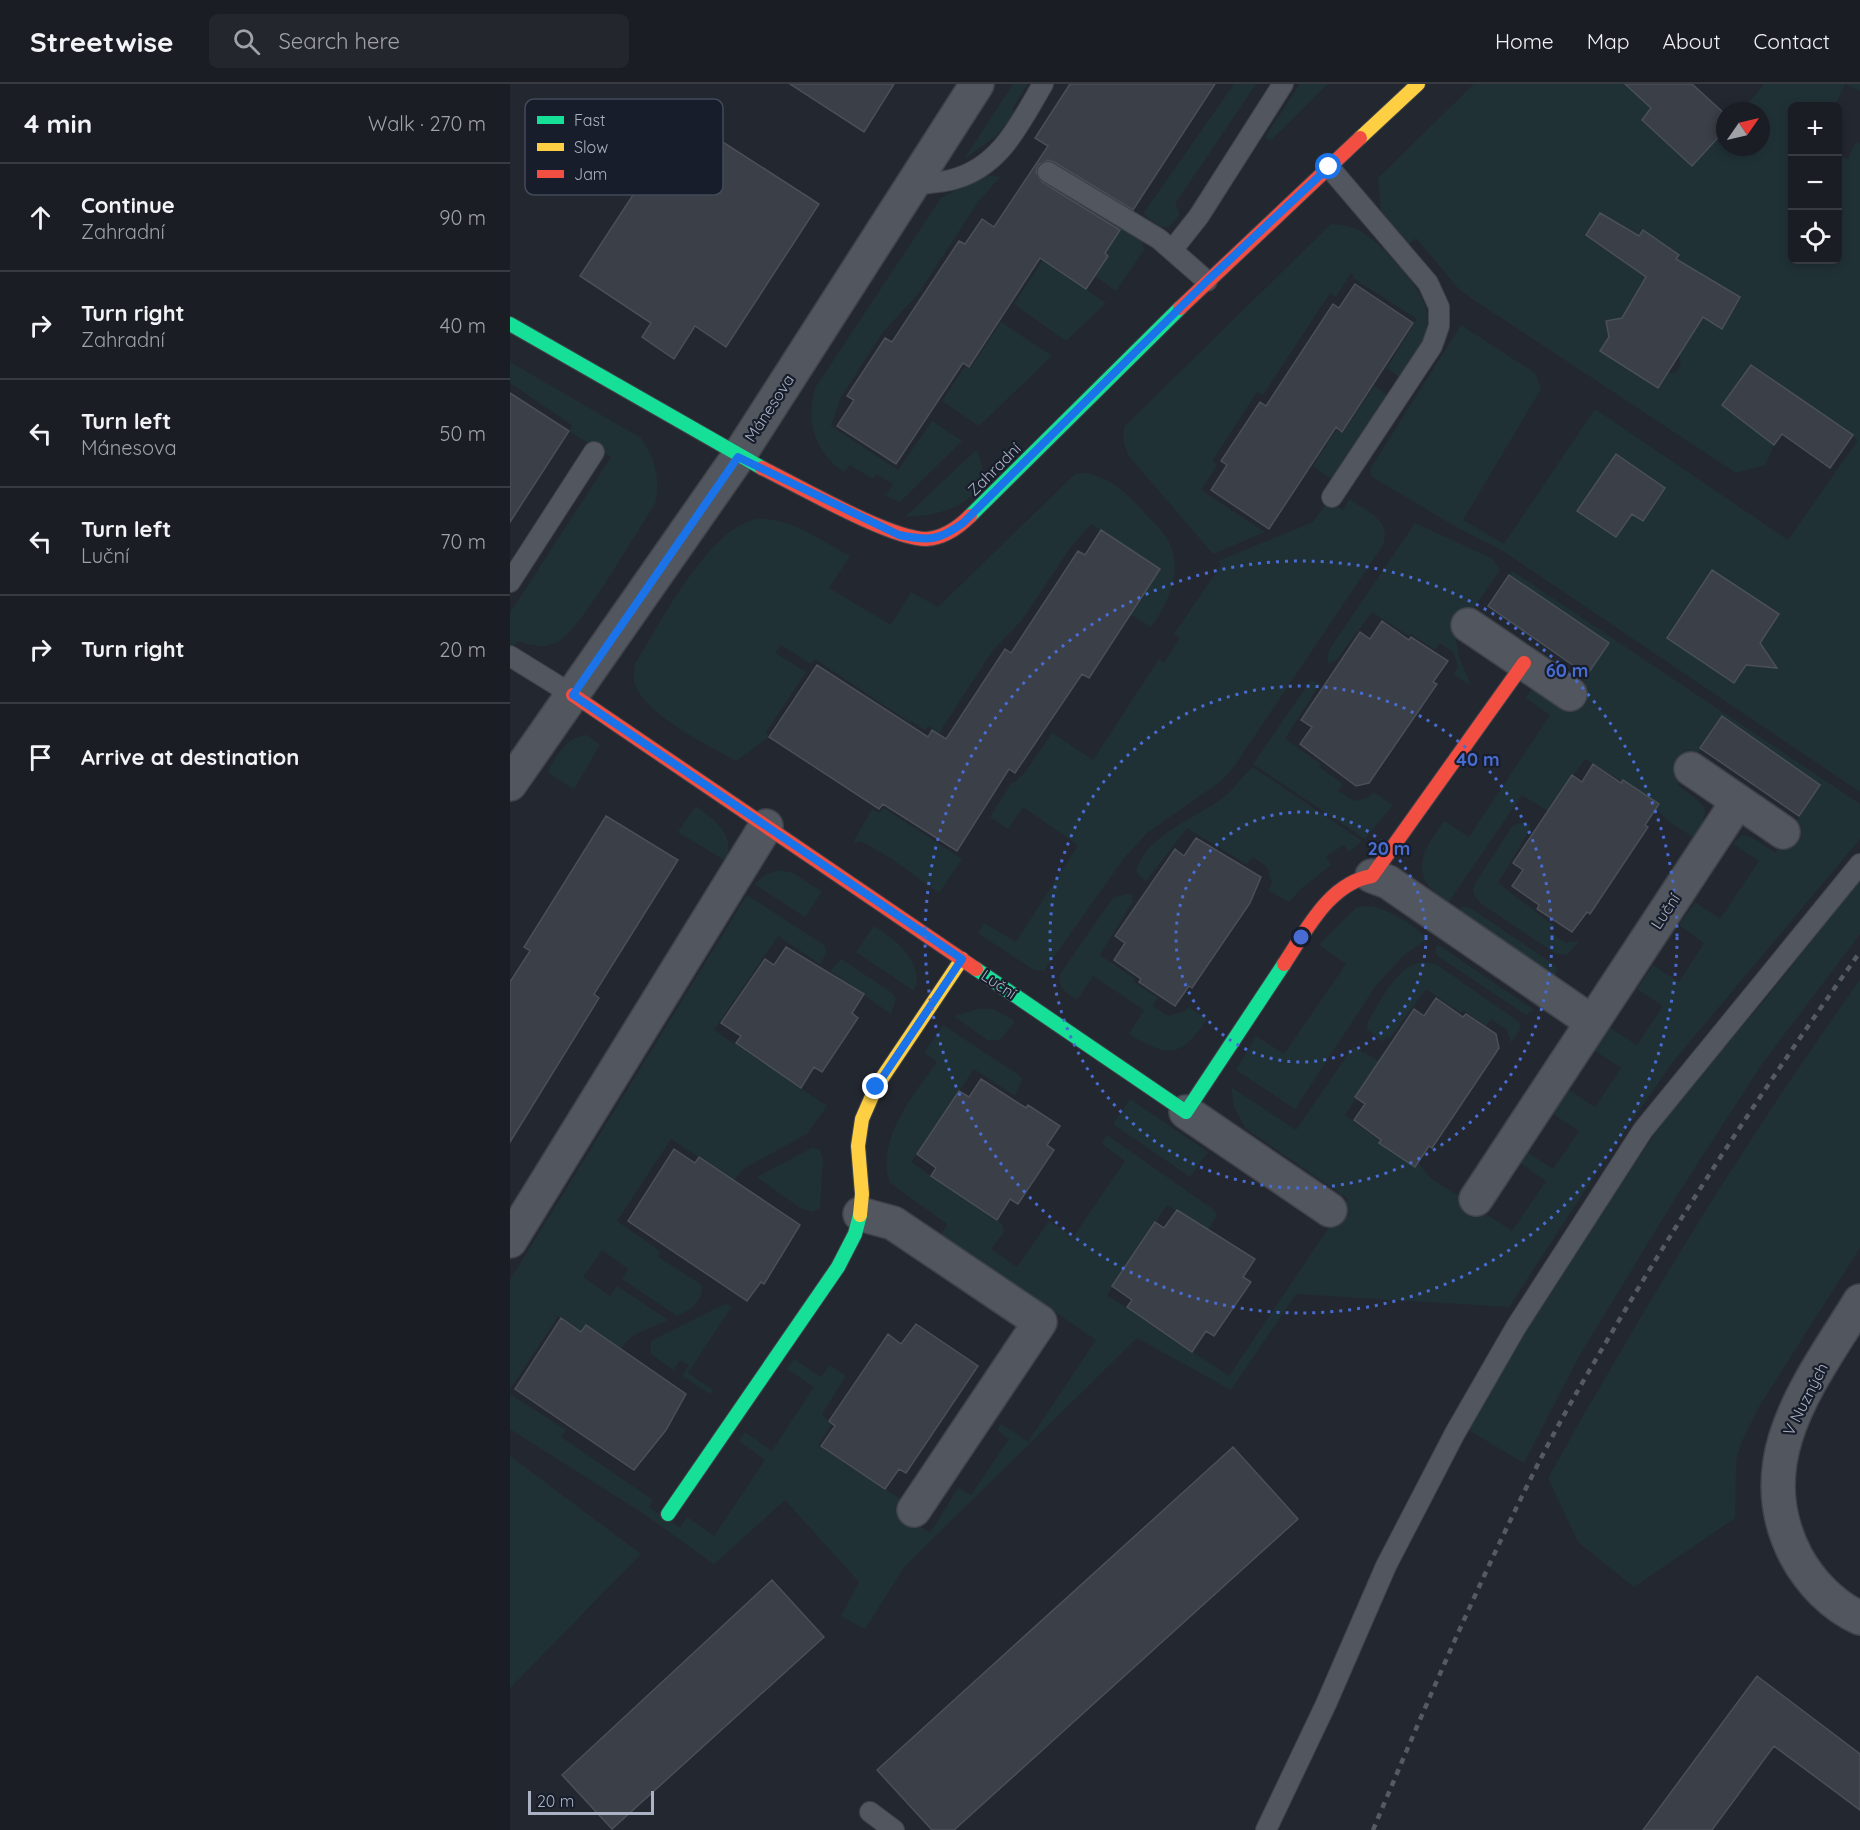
<!DOCTYPE html>
<meta charset="utf-8">
<style>
:root{--surface:#1a1d24;--page:#23262c;--text:#f1f3f6;--muted:#9fa2a6;--line:#383b41}
body{margin:0;font-family:Quicksand,sans-serif;background:var(--page);color:var(--text)}
.controls{position:absolute;right:18px;top:18px;display:grid;overflow:hidden;border-radius:9px;box-shadow:0 3px 9px #0003}
.controls button{width:54px;height:54px;display:grid;place-items:center;padding:0;border:0;border-bottom:2px solid var(--line);background:var(--surface);color:var(--text);font:30px sans-serif}
.compass{position:absolute;left:1206px;top:18px;width:54px;height:54px;border-radius:50%;background:var(--surface);box-shadow:0 3px 9px #0003;rotate:56deg}
.scale{position:absolute;left:18px;bottom:15px;width:126px;box-sizing:border-box;padding-left:6px;border:3px solid #abb2c3;border-top:0;font-size:16px;line-height:21px;white-space:nowrap;color:#abb2c3;-webkit-text-stroke:4px #171d2a;paint-order:stroke}
.stop{position:absolute;width:18px;height:18px;margin:-14px;border:4px solid #1a73e8;border-radius:50%;background:#fff}
.stop.end{background:#1a73e8;border-color:#fff;box-shadow:0 2px 6px #0008}
.list{margin:0;padding:0;list-style:none}
h2{display:flex;justify-content:space-between;align-items:center;height:78px;margin:0;padding:0 24px;font-size:26px}
h2 small{font-size:20px;font-weight:400;color:var(--muted)}
.list li{display:grid;grid-template-columns:39px 1fr auto;gap:18px;align-items:center;box-sizing:border-box;height:108px;padding:0 24px;border-top:2px solid var(--line)}
.list b{display:block;font-size:22px;white-space:nowrap}
.list p{margin:0;font-size:20px;white-space:nowrap;color:var(--muted)}
.list em{font-size:20px;font-style:normal;color:var(--muted)}
.icon{flex:none;width:33px;height:33px;fill:none;stroke:currentColor;stroke-width:2;stroke-linecap:round;stroke-linejoin:round}
.map{position:relative;flex:none;width:1350px;height:1746px;overflow:hidden}
header{display:flex;align-items:center;gap:36px;box-sizing:border-box;height:84px;padding:0 30px;background:var(--surface);border-bottom:2px solid var(--line)}
header strong{font-size:28px}
nav{display:flex;gap:33px;margin-inline-start:auto;font-size:21px}
.search{width:420px;height:54px;background:var(--page);display:flex;align-items:center;gap:15px;box-sizing:border-box;padding:0 21px;border-radius:9px;color:var(--muted);font-size:22px}
main{display:flex}
aside{flex:1;background:var(--surface)}
.map>svg:first-child{display:block}
.green{fill:#203135;fill-rule:evenodd}
.building{fill:#3b3f47;stroke:#4a4f58;stroke-width:1.5}
.lines{fill:none;stroke-linecap:round;stroke-linejoin:round}
.lane-casing{stroke:#3f4249;stroke-width:22}
.street-casing{stroke:#3f4249;stroke-width:36}
.fast-casing{stroke:#3f4249;stroke-width:16}
.slow-casing{stroke:#3f4249;stroke-width:16}
.jam-casing{stroke:#3f4249;stroke-width:16}
.lane{stroke:#52565e;stroke-width:20}
.street{stroke:#52565e;stroke-width:33}
.fast{stroke:#16e098;stroke-width:14}
.slow{stroke:#ffcf43;stroke-width:14}
.jam{stroke:#f24e42;stroke-width:14}
.rail{stroke:#565a62;stroke-width:4.5;stroke-dasharray:6 6;stroke-linecap:butt}
.route{stroke:#1a73e8;stroke-width:8}
.ring{fill:none;stroke:#486cd2;stroke-width:3;stroke-dasharray:3 6}
.labels{text-anchor:middle;stroke-width:4.5;stroke-linejoin:round;paint-order:stroke}
.street-label{font-size:16px;fill:#abb2c3;stroke:#171d2a}
.key{fill:#171d2a;stroke:#434a58;stroke-width:1.5}
.key-label{font-size:16px;fill:#abb2c3}
.centre{fill:#486cd2;stroke:#171d2a;stroke-width:3}
.ring-label{font-size:18px;text-anchor:middle;font-weight:bold;fill:#486cd2;stroke:#171d2a;stroke-width:4.5;stroke-linejoin:round;paint-order:stroke}
</style>
<header>
<strong>Streetwise</strong>
<div class="search"><svg class="icon" aria-label="search" viewBox="0 0 24 24"><circle cx="10" cy="10" r="6"/><path d="M15 15l6 6"/></svg>Search here</div>
<nav><a>Home</a><a>Map</a><a>About</a><a>Contact</a></nav>
</header>
<main>
<aside>
<h2>4 min<small>Walk · 270 m</small></h2>
<ul class="list">
<li><svg class="icon" aria-label="ahead" viewBox="0 0 24 24"><path d="M12 20V5M6 11l6-6 6 6"/></svg><div><b>Continue</b><p>Zahradní</p></div><em>90 m</em></li>
<li><svg class="icon" aria-label="right" viewBox="0 0 24 24"><path d="M7 20v-9h11M14 6l5 5-5 5"/></svg><div><b>Turn right</b><p>Zahradní</p></div><em>40 m</em></li>
<li><svg class="icon" aria-label="left" viewBox="0 0 24 24"><path d="M17 20v-9H6M10 6l-5 5 5 5"/></svg><div><b>Turn left</b><p>Mánesova</p></div><em>50 m</em></li>
<li><svg class="icon" aria-label="left" viewBox="0 0 24 24"><path d="M17 20v-9H6M10 6l-5 5 5 5"/></svg><div><b>Turn left</b><p>Luční</p></div><em>70 m</em></li>
<li><svg class="icon" aria-label="right" viewBox="0 0 24 24"><path d="M7 20v-9h11M14 6l5 5-5 5"/></svg><div><b>Turn right</b></div><em>20 m</em></li>
<li><svg class="icon" aria-label="arrive" viewBox="0 0 24 24"><path d="M6 21V4h12l-3 4 3 4H6"/></svg><div><b>Arrive at destination</b></div></li>
</ul>
</aside>
<div class="map">
<svg width="1350" height="1746" viewBox="0 0 1350 1746">
<rect width="100%" height="100%" fill="#232730"/>
<path class="green" d="M503,0h15l-16,25 3,4 -19,23 -32,23z
M724,0h22l-81,120 5,10 -11,13h-8l-18,-13z
M790,0h28l-58,57 -5,-4z
M964,0h151l26,24 -9,12 50,46 33,-36v17h36v-36h-19l22,-27h96v7l-15,-7 -10,22h-43v154h46v-106l10,5 8,-17 4,2v648l-357,-241 -45,-23 -86,-51 -2,-8 91,-144 74,48 6,16 -78,131 41,24 91,-135 193,131 70,-100 -107,-75 -29,40 52,40 -9,20 -29,8 -265,-175 -13,-10 -42,-50 -8,7 -27,-35 -3,-32zM1211,201l19,12 -18,31 -19,-11zM1120,220l58,38 -9,13 2,9 -5,8 -9,2 -9,14 -49,-51 3,-17 10,-2zM1106,370l49,34 -22,33 -11,-7 -16,23 -38,-26zM1202,486l67,44 -19,29 8,12 -22,10 -12,18 -67,-45z
M476,91l14,2 -22,25 -60,92 -35,38 -42,65 -10,29 67,44 34,-49 30,20 -62,61 -14,-6 7,-12 -17,-10 -3,5 -23,-14 -6,7c-30,-20 -38,-51 -29,-84l126,-190z
M588,131l43,23 3,12 -28,41 -21,-15 13,-21 -39,-25 18,-13z
M821,140c11,1 21,2 31,8 21,13 67,62 66,87 -1,23 -16,41 -29,58l-12,-9 30,-49 -64,-41 1,-3 -3,-2 -15,24 -6,-4 -67,102 -6,-3 -45,69 5,4 -16,25 64,42 -52,22 -85,-99 -5,-15 1,-13z
M533,176l63,43 -40,38 -52,-37z
M491,238l51,34 -73,70 -37,-25 23,-35 5,3z
M0,278l131,76c15,23 19,39 14,66 -19,28 -73,124 -96,137 -14,8 -27,5 -41,0l-8,10v-38l101,-156 -42,-26 3,-6 -62,-42z
M864,302l15,10 -56,84 -20,-14 23,-36 7,3z
M466,366c26,46 -32,68 -70,66z
M576,389c26,6 40,19 57,38 8,9 19,19 25,29 16,30 1,62 -17,87l-21,-13 29,-45 -68,-45 -21,24 -48,72 -29,30 -54,83 -10,-7 -4,4 -13,-9 -1,2 -96,-64 -4,5 -30,-19 -6,8 31,19 -40,60 3,5 -33,24c-29,-17 -92,-46 -102,-79 -1,-6 1,-13 1,-18 25,-40 80,-150 131,-145 30,2 59,24 84,37l-21,32 62,37 20,-33 27,15 137,-133z
M839,415c17,12 43,21 34,46l-152,226 -10,10 -74,52 -23,25 -80,113 -10,-1 -56,-37 6,-10 32,19 62,-97 -55,-38 -15,22 -18,-12 22,-35 2,1 12,-12 26,-38 41,27 66,-101 5,4 16,-25 -6,-4 47,-69 -3,-4 95,-39 15,-21 15,9z
M905,439l78,36 7,11 -45,65 4,22 12,29 -18,-12 5,-7 -4,-14 -14,-10 -5,7 -24,-16 -2,2 -37,-24 -37,50 -3,-1 -3,3 -2,-3 2,-11z
M1002,487l348,233v35l-188,224 -66,95 -97,149 -213,-13 -65,96 -94,-52 -232,228 -40,63 -24,-13 18,-34 -74,-82 -71,64 -70,-50 -134,-85v-35l56,36 -5,7 92,63 -4,7 31,21 7,-11 27,19 51,-76 -26,-19 6,-9 27,19 42,-64 -27,-18 7,-10 27,18 9,-12 16,11 -24,38 9,11 -13,21 81,52 3,5 -5,8 33,22 28,-45 13,7 38,-56 -12,-9 4,-6 27,18 68,-102 -155,-106 6,-10 -57,-41c-15,-44 24,-88 47,-121l-12,-9 1,-3 17,-25 74,49 5,5 -7,17 -41,-27 -63,93 91,62 2,8 -13,17 26,18 32,-46 24,16 52,-76 -23,-17 5,-9 107,75 3,5 -9,15 -41,-25 -60,90 122,81 119,-177 -103,-71 -11,-21 -3,-20 65,43 57,-83 26,14 -34,54 64,48 9,-1 11,15 83,54 34,-50 -26,-18 7,-11 26,17 26,-38 -26,-17 16,-24 26,17 26,-39 -26,-17 15,-23 27,17 26,-39 -26,-17 16,-24 26,17 25,-39 -25,-18 16,-23 25,17 39,-58 -26,-17 9,-9 9,2 24,16 45,-68 -99,-68 -44,68c26,20 39,20 16,52 -15,-10 -35,-19 -40,-37l-68,-41 -37,52 -26,-16 -74,108c-40,-26 -28,-49 -4,-82l25,16 81,-122 -24,-17 6,-10 35,17 42,-62 -100,-68z
M801,596l9,4 -35,55 36,25 -2,3 24,17 -5,7 16,10 14,-3 5,-6 20,13 -28,34 -112,-75z
M77,651l13,10 -26,44 -27,-17c11,-17 18,-35 40,-37z
M743,683l109,74 -13,11 -5,-7 -18,11 5,9 -29,23 -13,14 -21,-12 4,-7 -5,-16 -14,-10 -7,7 -59,-36 -41,53 -10,-9c10,-38 60,-53 88,-75 11,-9 18,-21 29,-30z
M186,722c20,16 39,27 30,55l-48,-29z
M374,724l78,51 -23,34 -47,-34 -31,-18 -9,3 20,-35 7,4z
M1015,738l5,2v5l-32,54 55,42 -4,7 17,11 13,-2 -12,14 -11,-1 -76,-51 -7,-11 1,-7 39,-60z
M269,786l14,3 29,19 -17,25 -51,-33 11,-9z
M1350,796v54l-98,130 -86,133 -98,161 -54,105 -56,-33 78,-135 130,-193 88,-101z
M618,810l5,2 -2,3 2,2 -33,54 35,24 -1,3 24,16 -5,8 15,10 17,-5 3,-4 19,12c-26,40 -40,38 -78,15l15,-24 -51,-34 -16,24c-11,-8 -19,-11 -17,-26l50,-72 5,-5z
M237,811l77,50 3,7 -7,12 -42,-28 -64,94 113,76 -20,28 -64,35 -9,11 -63,-41 -54,82 43,30 -2,6 44,28c0,17 -11,25 -25,31l-55,-37 6,-10 -26,-19 -19,27 27,19 7,-10 51,34c-16,8 -40,13 -47,30l-35,-25 -5,7 -27,-18 3,4 -47,71v-109z
M856,822c25,2 42,17 62,32l-25,18 -28,31 -80,122 -59,-39 20,-34 28,18 62,-90 -27,-19 37,-37z
M953,823l7,1 85,57 2,6 -3,5 -96,-66z
M364,842c21,13 52,37 40,65l-58,-39z
M927,860l97,66 -8,5 -87,-58 -4,-5z
M331,875l50,33 5,7 -5,15 -61,-43z
M912,878l14,2 83,58 2,6 -10,15 -4,-13 -16,-11 -5,7 -22,-15 -3,2 -35,-24 -36,49 -4,-1 -3,5 -16,-13 1,-7c13,-21 27,-55 54,-60z
M1350,896v268l-100,157 -19,38 -5,18 -1,57 -101,69 -56,-45 -30,-64c96,-171 197,-338 312,-498z
M469,925h14l22,12 -15,19h-13l-33,-24z
M620,1015l78,53 -18,25 -77,-53z
M302,1064l7,1 4,10 -3,49 -7,4 -13,-4 -43,-31z
M215,1220l7,2 -44,67 25,17 -3,4 -28,-18 7,-11 -9,-5 -7,10 -22,-16v-13z
M0,1372l131,98 -131,134z"/>
<path class="building" d="M280,0h104l-30,48z
M560,0h145l-82,126 -79,-48 -6,-2 -10,5 -2,7 6,10 78,48 -15,23 3,3 -22,33 -46,-31 -71,109 -6,-4 -67,101 -59,-38 17,-26 -7,-4 38,-58 7,4 67,-101 6,3 17,-25 12,8 54,-81 -13,-8z
M1115,0h67l33,30v16l-33,36 -50,-46 9,-12z
M174,33l135,87 -93,143 -31,-21 -21,33 -32,-22 9,-14 -71,-47z
M1090,129l39,23 4,-6 36,25 -3,4 64,38 -18,32 -19,-12 -45,71 -58,-37 9,-14 -3,-16 16,-3 24,-41 -60,-42z
M845,200l58,39 -71,109 -6,-5 -67,102 -58,-39 16,-25 -6,-4 39,-59 6,4 67,-102 6,4z
M1241,281l102,70 -23,33 -48,-34 -8,11 -52,-40z
M0,309l59,38 -59,91z
M1106,370l49,34 -22,33 -11,-7 -16,23 -39,-26z
M591,446l59,39 -71,109 -7,-4 -67,99 -6,-4 -52,82 -74,-47 -4,5 -110,-72 48,-72 111,72 4,-7 14,9 59,-90 6,4 67,-102 7,4z
M1202,486l67,44 -19,29 17,25 -31,-3 -12,18 -67,-45z
M999,491l100,68 -22,32 -99,-69z
M872,537l27,19 2,-3 37,24 -15,21 4,2 -68,99 -13,3 -56,-42 12,-17 -11,-7 59,-88 10,7z
M1212,632l98,69 -21,31 -99,-68z
M1083,680l28,19 2,-3 36,24 -14,21 3,2 -58,87 -3,-2 -15,20 -35,-23 2,-4 -27,-19 11,-16 -10,-7 59,-88 10,7z
M96,732l72,44 -84,134 5,4 -89,144v-160l20,-31 -6,-4z
M686,754l65,39 -11,26 -58,85 -3,-2 -14,20 -36,-24 2,-3 -27,-19 11,-17 -10,-7 60,-87 9,7z
M276,863l78,47 -12,19 6,5 -36,54 -8,-5 -13,21 -65,-45 5,-7 -20,-13 44,-64 9,6z
M926,914l27,19 3,-3 30,20 3,14 -67,100 -3,-2 -14,21 -36,-24 2,-3 -27,-20 11,-16 -10,-7 59,-88 10,7z
M471,995l45,29 2,-3 32,21 -13,19 7,5 -36,54 -8,-5 -13,21 -66,-44 5,-8 -19,-14 42,-63 10,6z
M164,1065l21,14 4,-6 101,68 -36,59 -3,-2 -14,19 -119,-80z
M667,1126l78,49 -12,18 8,5 -37,54 -8,-5 -14,21 -65,-45 5,-7 -20,-14 43,-64 9,6z
M51,1234l20,14 5,-7 100,69 -20,36 -32,40 -119,-81z
M406,1240l62,42 -72,107 -7,-4 -14,20 -64,-43 14,-20 -6,-5 59,-87 13,10z
M723,1363l65,72 -344,311h-22l-55,-60z
M262,1496l52,57 -212,192 -50,-54z
M1247,1592l103,78v56l-86,-64 -62,84h-69z"/>
<g class="lines">
<g class="lane-casing">
<path id="lane" d="M819,83l99,116 11,24v19l-7,20 -100,151
M538,88l111,67 48,42
M402,101c14,-2 29,-2 42,-6 47,-13 66,-56 89,-95
M663,165l26,-33 84,-132
M0,498l84,-130
M0,572l63,39
M360,1728l24,18
M756,1746l60,-126 60,-138 69,-133 61,-106 127,-197 217,-266"/>
</g>
<g class="street-casing">
<path id="street" d="M958,541l102,69
M1181,685l92,63
M0,700l228,-327 239,-373
M862,792l16,6 204,140
M676,1028l144,98
M966,1115l262,-398
M350,1130l33,9 147,99 -126,188
M0,1157l256,-415
M1350,1217c-49,80 -114,159 -64,255 14,26 37,50 64,62"/>
</g>
<g class="fast-casing">
<path id="fast" d="M0,240l252,144
M460,432l210,-208
M466,885l210,143 98,-148
M158,1430l170,-247 17,-33 5,-19"/>
</g>
<g class="slow-casing">
<path id="slow" d="M850,54l58,-54
M350,1131l2,-21 -4,-48 4,-27 14,-32 86,-128"/>
</g>
<g class="jam-casing">
<path id="jam" d="M670,224l180,-170
M252,384c37,18 128,71 164,71 18,-1 33,-12 44,-23
M63,611l403,274
M774,880c22,-33 45,-81 88,-88l152,-213"/>
</g>
<use href="#lane" class="lane"/>
<use href="#street" class="street"/>
<use href="#fast" class="fast"/>
<use href="#slow" class="slow"/>
<use href="#jam" class="jam"/>
<path class="rail" d="M863,1746c51,-121 103,-242 162,-360 27,-54 58,-106 89,-158 74,-124 153,-243 236,-360"/>
</g>
<g class="lines">
<path class="route" d="M366,1003l86,-128 -389,-264 165,-238 161,78c30,6 39,6 64,-12l244,-242 122,-114"/>
</g>
<g class="ring">
<circle cx="791" cy="853" r="125"/>
<circle cx="791" cy="853" r="251"/>
<circle cx="791" cy="853" r="376"/>
</g>
<g class="labels">
<g class="street-label">
<text transform="translate(259 324) rotate(-57)" y="6">Mánesova</text>
<text transform="translate(484 385) rotate(-45)" y="6">Zahradní</text>
<text transform="translate(1155 827) rotate(-57)" y="6">Luční</text>
<text transform="translate(489 900) rotate(34)" y="6">Luční</text>
<text transform="translate(1295 1315) rotate(-63)" y="6">V Nuzných</text>
</g>
</g>
<rect x="15" y="15" width="198" height="96" rx="9" class="key"/>
<rect x="27" y="32" width="27" height="8" fill="#16e098"/>
<rect x="27" y="59" width="27" height="8" fill="#ffcf43"/>
<rect x="27" y="86" width="27" height="8" fill="#f24e42"/>
<g class="key-label">
<text x="64" y="42">Fast</text>
<text x="64" y="69">Slow</text>
<text x="64" y="96">Jam</text>
</g>
<circle cx="791" cy="853" r="9" class="centre"/>
<g class="ring-label">
<text x="1057" y="593">60 m</text>
<text x="968" y="682">40 m</text>
<text x="879" y="771">20 m</text>
</g>
</svg>
<div class="controls">
<button>+</button>
<button>−</button>
<button><svg class="icon" aria-label="locate" viewBox="0 0 24 24"><circle cx="12" cy="12" r="6"/><path d="M12 2v4M12 18v4M2 12h4M18 12h4"/></svg></button>
</div>
<svg class="compass" viewBox="-18 -18 36 36"><path d="M0-13l5 13h-10z" fill="#e53935"/><path d="M0 13l5-13h-10z" fill="#9fa2a6"/></svg>
<div class="scale">20 m</div>
<div class="stop" style="left:819px;top:83px"></div>
<div class="stop end" style="left:366px;top:1003px"></div>
</div>
</main>
